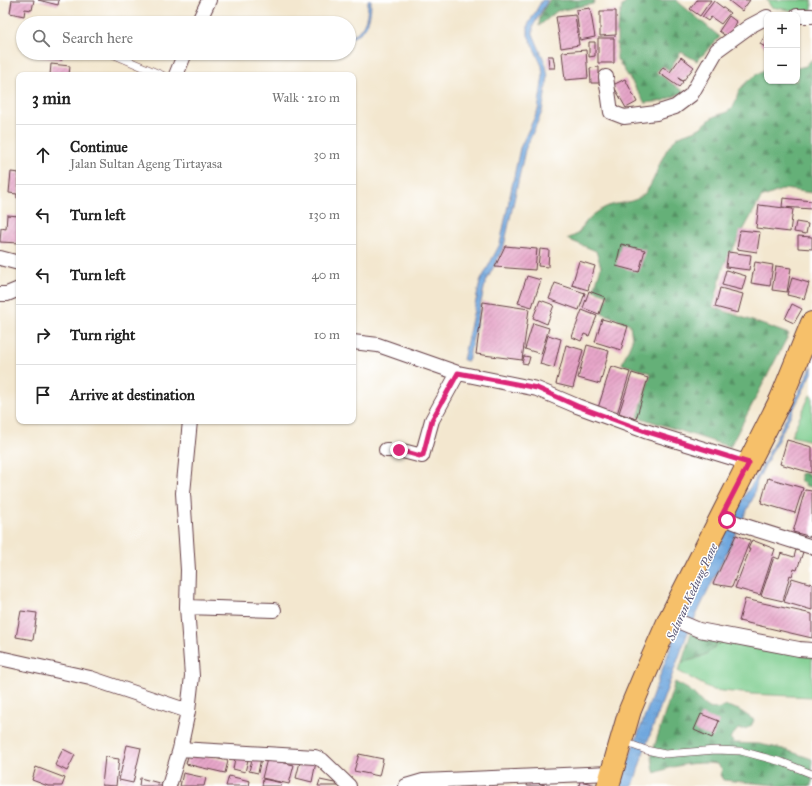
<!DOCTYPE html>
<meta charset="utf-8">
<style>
:root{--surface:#fff;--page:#f2f2f2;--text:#222;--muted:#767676;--line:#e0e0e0}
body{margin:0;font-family:"IM FELL Great Primer",serif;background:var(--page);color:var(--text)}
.controls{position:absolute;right:12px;top:12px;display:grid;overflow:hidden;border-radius:8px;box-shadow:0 1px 3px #0004}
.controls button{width:36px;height:36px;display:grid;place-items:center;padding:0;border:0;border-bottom:1px solid var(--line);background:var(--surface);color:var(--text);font:20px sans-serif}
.stop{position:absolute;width:12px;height:12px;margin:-9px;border:3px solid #db2777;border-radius:50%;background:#fff}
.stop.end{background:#db2777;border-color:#fff;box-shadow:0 1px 4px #0008}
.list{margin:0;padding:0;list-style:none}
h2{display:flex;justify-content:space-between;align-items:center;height:52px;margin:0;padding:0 16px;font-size:17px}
h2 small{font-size:13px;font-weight:400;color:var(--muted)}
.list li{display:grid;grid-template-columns:26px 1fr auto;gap:12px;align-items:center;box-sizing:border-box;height:60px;padding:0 16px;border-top:1px solid var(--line)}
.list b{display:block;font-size:15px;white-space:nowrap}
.list p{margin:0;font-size:13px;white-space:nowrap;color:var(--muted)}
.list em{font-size:13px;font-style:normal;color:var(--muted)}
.icon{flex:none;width:22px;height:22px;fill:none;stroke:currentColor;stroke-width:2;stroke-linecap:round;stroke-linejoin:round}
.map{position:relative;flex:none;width:812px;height:786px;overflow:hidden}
.search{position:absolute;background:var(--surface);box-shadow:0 1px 3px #0004;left:16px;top:16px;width:340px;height:44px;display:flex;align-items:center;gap:10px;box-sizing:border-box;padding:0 14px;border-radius:22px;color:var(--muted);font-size:15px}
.panel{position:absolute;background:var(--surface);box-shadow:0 1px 3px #0004;left:16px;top:72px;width:340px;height:352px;border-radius:8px}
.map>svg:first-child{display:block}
.green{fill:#7ccc8d;stroke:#63765c}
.forest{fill:url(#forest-firs);stroke:#586852}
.water{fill:url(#water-ripples);stroke:#5c6384}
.building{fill:url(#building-hatch)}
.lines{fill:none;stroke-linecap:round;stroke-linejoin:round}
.lane-casing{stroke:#633d44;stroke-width:8}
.street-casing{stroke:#633d44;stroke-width:16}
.primary-casing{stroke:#633d44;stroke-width:24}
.lane{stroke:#fff;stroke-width:7}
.street{stroke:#fff;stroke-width:14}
.primary{stroke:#f6c06b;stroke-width:22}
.route{stroke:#db2777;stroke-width:5}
.labels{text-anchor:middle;stroke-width:3;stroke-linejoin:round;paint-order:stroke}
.water-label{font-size:12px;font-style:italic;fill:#595573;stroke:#fff}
</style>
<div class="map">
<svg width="812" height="786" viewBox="0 0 812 786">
<defs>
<pattern id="forest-firs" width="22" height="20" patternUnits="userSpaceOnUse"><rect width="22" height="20" fill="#65b078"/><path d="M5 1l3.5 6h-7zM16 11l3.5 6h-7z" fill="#558f63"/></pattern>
<pattern id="water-ripples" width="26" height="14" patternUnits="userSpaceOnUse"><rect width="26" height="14" fill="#6fa7de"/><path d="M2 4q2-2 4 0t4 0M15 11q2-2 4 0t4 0" fill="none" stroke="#5d87b4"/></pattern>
<pattern id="building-hatch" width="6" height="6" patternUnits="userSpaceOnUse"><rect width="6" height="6" fill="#e7a6c9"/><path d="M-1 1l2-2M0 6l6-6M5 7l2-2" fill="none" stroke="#bd87a3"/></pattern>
</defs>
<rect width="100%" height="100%" fill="#fff"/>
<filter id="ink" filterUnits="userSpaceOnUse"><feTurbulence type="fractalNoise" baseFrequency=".025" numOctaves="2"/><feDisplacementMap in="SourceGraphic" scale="8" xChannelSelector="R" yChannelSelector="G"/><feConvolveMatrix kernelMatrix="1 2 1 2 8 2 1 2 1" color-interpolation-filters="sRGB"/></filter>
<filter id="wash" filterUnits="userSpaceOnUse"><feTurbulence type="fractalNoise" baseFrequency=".012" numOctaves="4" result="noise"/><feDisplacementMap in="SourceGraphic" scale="16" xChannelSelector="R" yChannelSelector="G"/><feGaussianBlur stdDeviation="0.9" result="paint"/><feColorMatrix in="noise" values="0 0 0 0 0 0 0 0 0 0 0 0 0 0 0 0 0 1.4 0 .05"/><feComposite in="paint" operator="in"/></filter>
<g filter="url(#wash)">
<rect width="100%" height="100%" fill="#f3e7cf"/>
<path class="green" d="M767,0h45v9l-11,3 -30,-5z
M810,395l2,1v45l-21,-5z
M719,641l93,14v42l-60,-3 -39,-4 -35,-19 4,-9c15,-3 28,-8 37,-21z"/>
<path class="forest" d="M550,0h45l-2,4 -36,7 -18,15c0,-10 5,-18 11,-26z
M629,0h47l44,37 -23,24 -16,-9 -12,18 -6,-4 -7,6 28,20 -21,9 -18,2 -11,-18 -17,-26v-29l5,-24z
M812,59v134l-28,-4 -23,9 -37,67 -11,42 76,27 -59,113 -92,-30 13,-44 -29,-9 10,-24 -2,-16 -28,-11 6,-18 -14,-5 7,-23 -5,-16 -29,-12c4,-2 8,-3 11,-6 2,-1 3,-5 5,-7 5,-8 12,-13 21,-18 13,-7 30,-3 41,-15 13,-15 15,-42 32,-55 6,-5 13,-5 19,-8 7,-3 11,-9 17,-13 6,-3 12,-3 17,-7 6,-5 6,-12 9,-19 6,-10 18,-17 28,-23v13h30v-13l9,-2z
M803,473l9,2v12l-6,-1 -6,-6v-6z
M691,633l28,8c-9,14 -21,18 -37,21z
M675,682c5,3 12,6 17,10 14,14 14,21 35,14l12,4 15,10 -3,6 -6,3h-7l-8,9 4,5 25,1 24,5 29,10v27h-28l-61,-6 -3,-5 2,-6 -5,-5c-22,-3 -41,1 -62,9 -3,-6 -1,-11 -4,-16z"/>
<path class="water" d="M368,0h3c0,18 -3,32 -22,39v-2c16,-6 19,-21 19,-37z
M542,0h6l-15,26v8l13,31 2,12 -6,35 -17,38 -21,96 -19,38 -17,77 -5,-1 17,-78 20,-38 20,-96 18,-38 5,-34 -1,-10 -14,-31v-10z
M812,366v7l-55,108 -4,17 -65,134 -45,122 -10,32h-13l12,-36 46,-122 48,-100 19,-33 10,-15z"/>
<g id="blocks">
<path class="building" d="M12,0h22l-2,10 -7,-1 -1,7 -14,-3z
M38,0h21l-1,5z
M697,0h14l-11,16 -10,-7z
M728,0h22l-8,11z
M714,1l16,12 -9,11 -10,-7 -3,4 -6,-4z
M590,8l5,29 -15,3 -4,-30z
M600,11h16v24l-16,1z
M575,15l4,30 -18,3 -5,-31z
M729,16l8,6 -10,15 -8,-6z
M767,32v16l-7,-4z
M598,38h16v25h-16z
M589,42h6v14l-6,1z
M586,50l2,28 -23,2 -3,-28z
M40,53h23l-1,7 -22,-3z
M548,56h5l2,12h-6z
M681,57l13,10 -11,14 -5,-3 5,4 -4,5 -20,-14 4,-6 7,5z
M51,64l19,2 -1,9h-19z
M599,67v16h-8l-1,-15z
M625,79l12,23 -11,6 -13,-23z
M11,172l8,1v25h-2v-4l-8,-1z
M783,198l29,3v8l-30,-2z
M759,205l34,4 -3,23 -34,-4z
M7,215l12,1v27l-19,-1 1,-14 5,1z
M796,222l12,2 -2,10 -12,-2z
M740,230l20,2 -3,20 -20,-3z
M798,236l14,1v12l-14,-1z
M621,244l24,6 -6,22 -23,-6z
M505,246l32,3 -2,21 -40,-3z
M540,249l9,1 -1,17 -10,-1z
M728,252l23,3 -2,15 -23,-3z
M579,261l16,5 -7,24 -16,-5z
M755,262l18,3 -3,21 -19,-3z
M776,266l15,2 -4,24 -15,-2z
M726,270l20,6 -4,14 -20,-5z
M527,276l14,4 -9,27 -14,-4z
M792,278l17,5 -5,16 -17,-4z
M555,283l30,10 -6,17 -30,-11z
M720,288l23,6 -5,19 -23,-6z
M589,291l16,6 -6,17 -16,-6z
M540,300l14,5 -7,19 -14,-6z
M483,302l46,7 -7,51 -46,-6z
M792,304l10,5 -8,14 -9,-4z
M582,310l15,6 -8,20 -5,-2 -3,7 -9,-4z
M602,319l26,7 -7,24 -26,-8z
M533,323l16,5 -8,26 -16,-5z
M548,335l13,4 -7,29 -14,-4z
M566,345l17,5 -10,38 -17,-4z
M587,345l22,6 -9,33 -22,-6z
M524,356l6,1 -2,7 -6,-1z
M611,366l19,6 -13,42 -19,-6z
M632,373l16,5 -12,41 -17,-6z
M787,440l25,7v26l-32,-9z
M768,478l35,10 -8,25 -34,-10z
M805,490l7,1v46l-19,-5z
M736,535l14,5 -18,47 -19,-3z
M752,540l23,9 -15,46 -25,-7 15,-39h-2z
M796,550l7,2 -6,18 -3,-1 -2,7 -2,-1 -7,26 -22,-5 13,-39 5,2 2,-6 13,4z
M792,578l20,6v26l-28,-8z
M745,599l67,15v24l-73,-17z
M21,611l16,2 -4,27 -17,-3z
M701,714l18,7 -7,17 -18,-8z
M127,745l14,3 -8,35 -14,-3z
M63,749l12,6 -8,16 -12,-6z
M189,752l39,9 -3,12 -39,-9z
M236,753l13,3 -4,16 -12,-3z
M359,754l24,5 -4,17 -25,-5z
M253,756l8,2 -3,15 -9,-2z
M105,757l14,2 -3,27 -14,-1z
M301,758l15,4 -4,20 -16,-4z
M267,759l27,6 -5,19 -27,-6z
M36,767l29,11 -3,8h-14l-16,-6z
M183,773l23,5 -2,8h-24z
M229,776l21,5 -1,5h-23z
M140,778l23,6v2h-24z
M263,779l19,4 -1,3h-19z
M320,780l24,5v1h-26z
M528,781l17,4v1h-18z
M580,781l16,4v1h-17z"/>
</g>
</g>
<g filter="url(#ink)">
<use href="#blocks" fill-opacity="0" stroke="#633d44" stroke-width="1"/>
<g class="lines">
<g class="lane-casing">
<path id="lane" d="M110,53l52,22
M624,742l22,8 19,4 51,-4 25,1 41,11 30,12"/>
</g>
<g class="street-casing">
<path id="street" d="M797,16h15
M198,23l11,-23
M176,75l9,-22
M606,77l5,35 13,5 32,-4 19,-6 16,-12 26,-45 33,-24 17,-9
M0,258l19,5
M0,294h7l12,-5
M353,342l25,3 80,28 79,16 40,17 68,25 104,32
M386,450h13l23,6 10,-36 26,-47
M721,517l21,8 70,22
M187,607l87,3
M669,620l11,2 19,8 100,19 13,1
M0,658l90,20 98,33
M180,749l135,8 7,3 27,26
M169,786l11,-37 8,-38 4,-35 -5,-69 1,-37 -5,-77 7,-72
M406,786l17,-5 188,-8"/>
</g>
<g class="primary-casing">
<path id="primary" d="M608,786l22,-76 15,-36 24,-54 112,-221 31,-76"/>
</g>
<use href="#lane" class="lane"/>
<use href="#street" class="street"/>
<use href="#primary" class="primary"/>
</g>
</g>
<g class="lines" filter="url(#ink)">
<path class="route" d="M399,450l21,6 3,-1 9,-35 26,-47 79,15 40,18 68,25 104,32 -28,54 6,3"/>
</g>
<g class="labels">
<g class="water-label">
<text transform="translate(692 592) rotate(-65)" y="4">Saluran Kedung Pane</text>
</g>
</g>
</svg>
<div class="controls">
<button>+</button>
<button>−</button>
</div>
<div class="stop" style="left:727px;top:520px"></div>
<div class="stop end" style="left:399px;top:450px"></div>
<div class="search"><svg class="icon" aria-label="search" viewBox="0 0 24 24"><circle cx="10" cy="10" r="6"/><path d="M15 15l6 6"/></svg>Search here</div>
<section class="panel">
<h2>3 min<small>Walk · 210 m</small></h2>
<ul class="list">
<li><svg class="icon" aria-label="ahead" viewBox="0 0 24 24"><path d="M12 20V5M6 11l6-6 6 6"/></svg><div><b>Continue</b><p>Jalan Sultan Ageng Tirtayasa</p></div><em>30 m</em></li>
<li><svg class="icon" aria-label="left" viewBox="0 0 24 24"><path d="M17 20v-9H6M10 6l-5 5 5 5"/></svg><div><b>Turn left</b></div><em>130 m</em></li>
<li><svg class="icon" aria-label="left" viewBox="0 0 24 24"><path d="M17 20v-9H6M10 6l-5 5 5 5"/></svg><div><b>Turn left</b></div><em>40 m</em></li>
<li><svg class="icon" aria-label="right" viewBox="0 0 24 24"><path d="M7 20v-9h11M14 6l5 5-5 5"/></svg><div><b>Turn right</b></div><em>10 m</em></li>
<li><svg class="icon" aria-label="arrive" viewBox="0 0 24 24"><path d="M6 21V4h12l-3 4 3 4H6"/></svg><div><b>Arrive at destination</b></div></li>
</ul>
</section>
</div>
